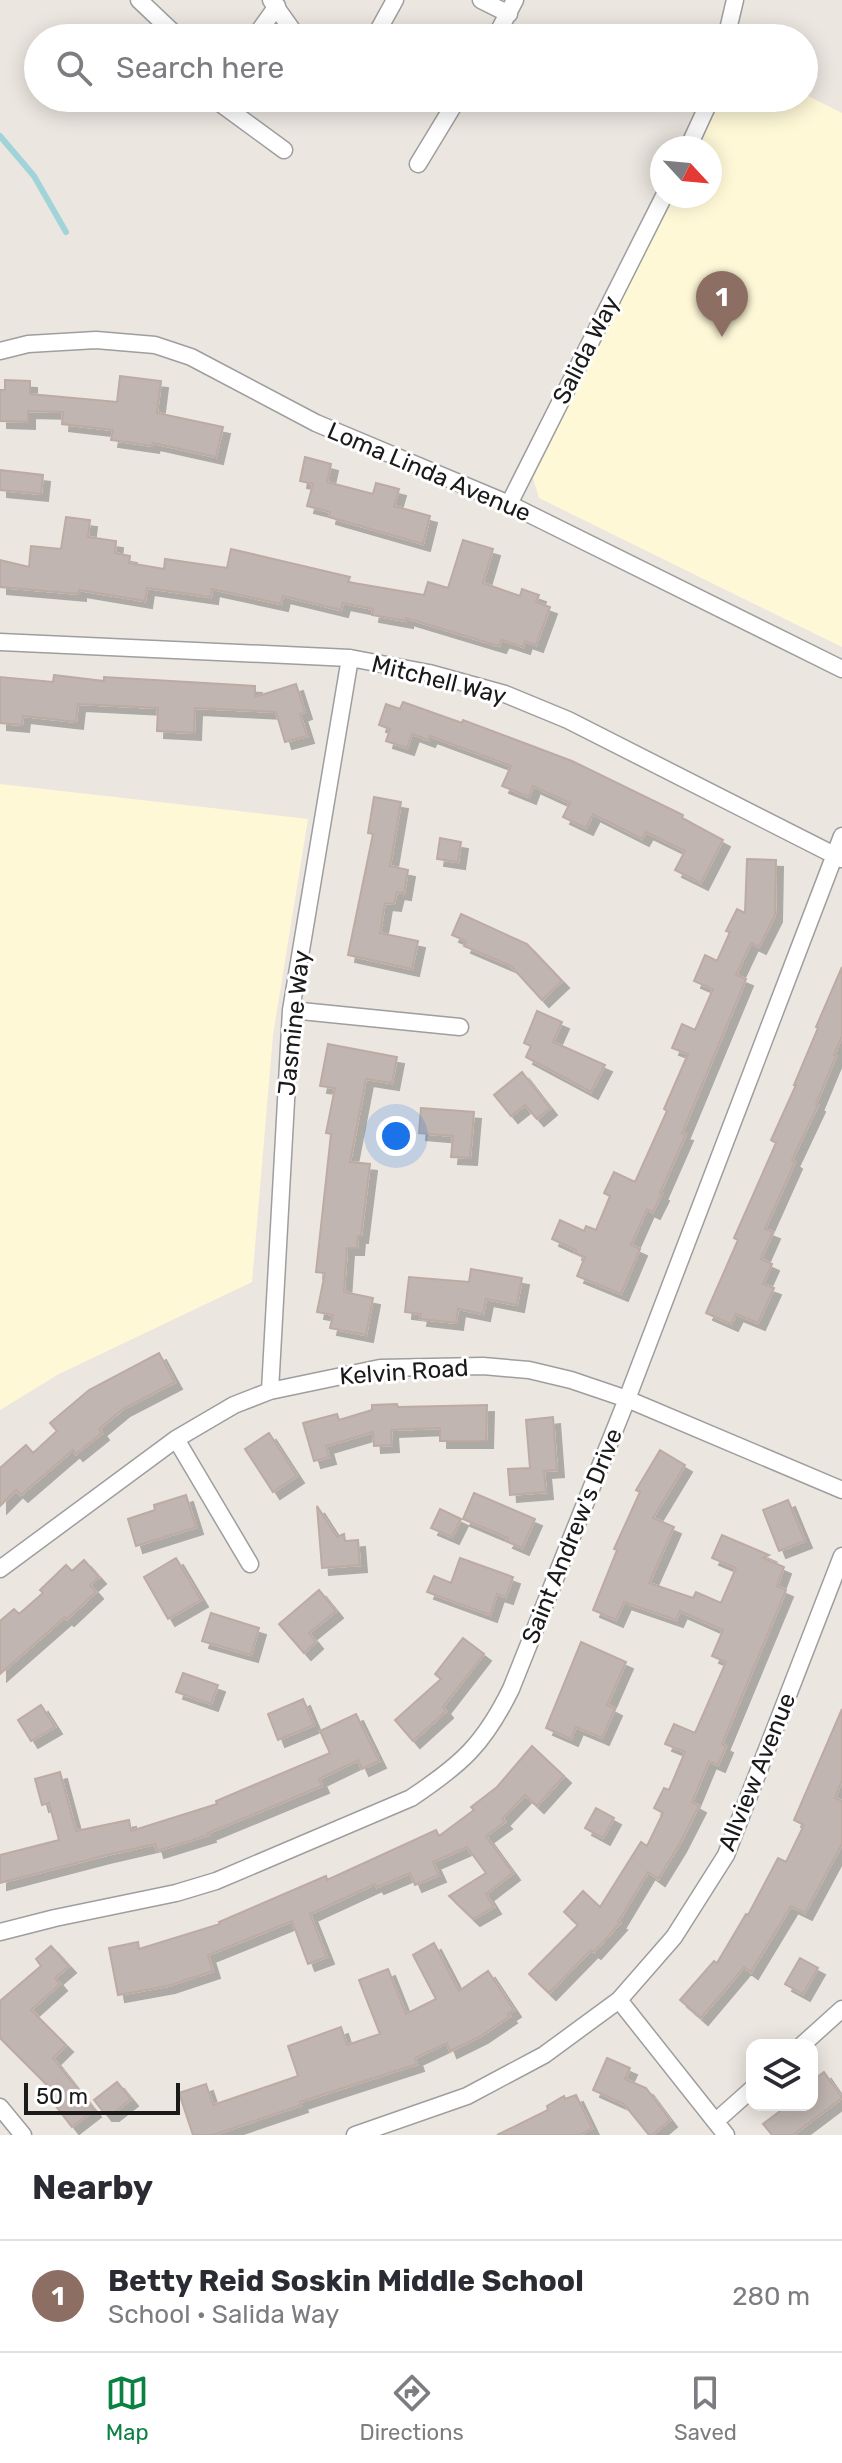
<!DOCTYPE html>
<meta charset="utf-8">
<style>
:root{--surface:#fff;--page:#f2f2f3;--text:#2b2b33;--muted:#7c7c81;--line:#e1e1e2;--accent:#0b8043}
body{margin:0;font-family:Rubik,sans-serif;background:var(--page);color:var(--text)}
.controls{position:absolute;right:24px;bottom:24px;display:grid;overflow:hidden;border-radius:16px;box-shadow:0 4px 20px #0003}
.controls button{width:72px;height:72px;display:grid;place-items:center;padding:0;border:0;border-bottom:2px solid var(--line);background:var(--surface);color:var(--text);font:40px sans-serif}
.compass{position:absolute;left:650px;top:136px;width:72px;height:72px;border-radius:50%;background:var(--surface);box-shadow:0 4px 20px #0003;rotate:116deg}
.scale{position:absolute;left:24px;bottom:20px;width:156px;box-sizing:border-box;padding-left:8px;border:4px solid #1a1a1a;border-top:0;font-size:22px;line-height:28px;white-space:nowrap;color:#1a1a1a;-webkit-text-stroke:6px #fff;paint-order:stroke}
.you{position:absolute;left:396px;top:1136px;width:28px;height:28px;margin:-20px;border:6px solid #fff;border-radius:50%;background:#1a73e8;box-shadow:0 0 0 12px #1a73e833}
.badge{display:grid;place-items:center;width:52px;height:52px;border-radius:50%;background:var(--accent);color:#fff;font-size:26px;font-weight:700}
.pin{position:absolute;translate:-50% -66px;filter:drop-shadow(0 2px 4px #0008)}
.pin::after{content:'';position:absolute;top:42px;width:28px;height:24px;background:inherit;clip-path:polygon(0 0,100% 0,50% 100%)}
.list{margin:0;padding:0;list-style:none}
h2{display:flex;justify-content:space-between;align-items:center;height:104px;margin:0;padding:0 32px;font-size:34px}
h2 small{font-size:26px;font-weight:400;color:var(--muted)}
.list li{display:grid;grid-template-columns:52px 1fr auto;gap:24px;align-items:center;box-sizing:border-box;height:112px;padding:0 32px;border-top:2px solid var(--line)}
.list b{display:block;font-size:30px;white-space:nowrap}
.list p{margin:0;font-size:26px;white-space:nowrap;color:var(--muted)}
.list em{font-size:26px;font-style:normal;color:var(--muted)}
.icon{flex:none;width:44px;height:44px;fill:none;stroke:currentColor;stroke-width:2;stroke-linecap:round;stroke-linejoin:round}
.map{position:relative;flex:none;width:842px;height:2135px;overflow:hidden}
.search{position:absolute;background:var(--surface);box-shadow:0 4px 20px #0003;left:24px;right:24px;top:24px;height:88px;display:flex;align-items:center;gap:20px;box-sizing:border-box;padding:0 28px;border-radius:44px;color:var(--muted);font-size:30px}
.sheet{height:216px;background:var(--surface)}
nav{display:flex;justify-content:space-around;align-items:center;box-sizing:border-box;height:112px;border-top:2px solid var(--line);background:var(--surface);font-size:22px;color:var(--muted)}
nav a{display:grid;justify-items:center;gap:4px}
nav .on{color:var(--accent)}
.map>svg:first-child{display:block}
.education{fill:#fef8d7}
.lines{fill:none;stroke-linecap:round;stroke-linejoin:round}
.stream{stroke:#a1d4d9;stroke-width:6}
.building{fill:#c0b5b0;stroke:#bdaba3;stroke-width:2;filter:url(#shadow)}
.street-casing{stroke:#9e9e9e;stroke-width:19}
.street{stroke:#fff;stroke-width:16}
.labels{text-anchor:middle;stroke-width:6;stroke-linejoin:round;paint-order:stroke}
.street-label{font-size:24px;fill:#1a1a1a;stroke:#fff}
</style>
<div class="map">
<svg width="842" height="2135" viewBox="0 0 842 2135">
<defs>
<filter id="shadow"><feDropShadow dx="7" dy="7" stdDeviation="0" flood-color="#0004"/></filter>
</defs>
<rect width="100%" height="100%" fill="#ece6e0"/>
<path class="education" d="M804,94l38,19v534l-303,-149 -6,-20 138,-282h39v-48h-15l25,-50h84z
M0,784l308,35 -35,216 -21,247 -193,92 -59,36z"/>
<g class="lines">
<path class="stream" d="M0,136l34,40 32,56"/>
</g>
<path class="building" d="M120,376l41,5 -4,32 66,14 -7,30 -63,-14 -1,3 -41,-6 2,-10 -51,-6 1,-12 -35,-1v11l-28,-1v-31h5v-10l25,1v13l87,8z
M305,457l26,7 -4,18 46,12 3,-11 23,6 -5,17 36,10 -7,28 -94,-27 1,-5 -23,-6 6,-22 -13,-3z
M0,470l43,5 -2,19 -41,-4z
M66,517l24,3 -2,17 28,4 -1,12 15,3 -1,7 35,6 1,-10 62,9 4,-19 119,28 -2,5 76,13 4,-13 20,6 15,-48 30,9 -10,34 37,13 2,-7 17,6 -3,7 14,5 -14,38 -11,-4 -2,6 -21,-7 -3,6 -93,-28v3l-34,-6 1,-6 -30,-6 -2,7 -58,-14 -2,8 -69,-15 -1,8 -64,-9 -2,13 -66,-11v4l-79,-7v-27l29,7 2,-21 30,3z
M54,675l50,6v-4l151,9v11l41,-13 9,28 -5,2 7,22 -22,6 -9,-30 -81,-4 -1,25 -37,-2 1,-23 -80,-4 -2,18 -53,-6 -1,9 -22,-2v-46l53,5z
M403,702l59,21 1,-3 109,41 111,54 -1,3 41,22 -22,43 -26,-13 10,-19 -39,-19 -4,7 -49,-25 -7,14 -23,-11 7,-14 -37,-17 -4,11 -27,-11 9,-20 -81,-30 -2,4 -16,-6 -5,14 -21,-7 4,-12 -11,-4 7,-21 14,5z
M374,797l27,5 -11,64 18,4 -4,23 -7,-1 -3,12 -9,-1 -5,30 38,8 -6,28 -64,-14 25,-121 -5,-1z
M440,838l21,4 -3,20 -21,-3z
M747,859l29,1 -1,55 -16,32 -8,-4 -15,32 10,4 -64,154 4,1 -26,59 2,1 -9,18 -6,-3 -16,36 9,4 -19,45 -44,-18 8,-19 -10,-4 1,-3 -24,-11 8,-19 24,11 2,-5 10,4 14,-34 -6,-3 10,-21 21,10 32,-71 -3,-2 24,-55 -16,-6 10,-24 13,6 18,-41 -19,-8 11,-26 12,6 13,-29 -4,-1 11,-22 8,4z
M461,914l66,30 35,37 -20,19 -31,-34 -47,-20 2,-5 -14,-6z
M842,967v69l-8,19 2,1 -20,48 2,1 -26,55 3,2 -30,67 8,3 -12,27 11,5 -9,20 11,4 -16,35 -22,-9 -5,10 -25,-11 32,-73 -4,-2 42,-95 -5,-3 25,-55h-2l24,-57 -2,-1z
M537,1011l25,11 -9,20 52,23 -14,27 -65,-35 5,-11 -7,-3z
M328,1044l69,13 -5,26 -26,-4 -16,83 20,2 -9,72h-3l-1,12h-10l-3,44 29,6 -7,37 -36,-7 3,-13 -16,-3 8,-39 -9,-1 15,-138 -5,-1 9,-45 -15,-2z
M522,1072l28,36 -13,11 -12,-14 -14,11 -17,-21z
M421,1108l53,4 -4,46 -19,-1 2,-21 -34,-3z
M471,1269l51,9 -5,27 -31,-6 -3,15 -25,-5 -2,14 -36,-4 1,-5 -16,-2 4,-35 60,5z
M159,1353l16,29 -52,27 -24,20 3,4 -26,21 -3,-4 -52,45 -5,-5 -16,16v-38l26,-23 7,8 24,-22 -7,-8 39,-33z
M397,1404l1,3 89,-2 -1,36h-46v-13l-49,2 1,15 -18,1 -1,-14 -47,14 3,11 -15,4 -11,-38 34,-9 2,6 33,-10v-5z
M553,1417l4,53 -13,1 2,21 -36,3 -2,-26 22,-1 -4,-48z
M269,1433l28,43 -24,16 -28,-43z
M660,1450l25,15 -32,53 21,9 -25,56 44,15 3,-6 25,11 15,-35 -24,-10 10,-23 47,20 -6,3 21,9 -7,19 9,4 -64,154 4,2 -8,19 -9,-4 -17,41 7,4 -20,39 -21,34 -10,-7 -30,50 2,1 -26,29 -3,-2 -42,43 -20,-19 49,-49 -14,-13 19,-21 17,16 41,-65 6,4 16,-33 -9,-5 10,-20 5,2 16,-38 -20,-8 9,-20 21,9 31,-71 -14,-6 11,-26 -43,-19 -4,9 -52,-18 -8,18 -23,-10 24,-60 -3,-1 26,-57 -4,-2z
M474,1493l61,26 -13,29 -16,-7 2,-3 -45,-19z
M186,1495l10,32 -60,19 -8,-27 27,-9 -1,-5z
M788,1500l17,41 -26,10 -16,-41z
M317,1506l20,31 7,-3 1,7 13,-1 2,25 -38,3z
M440,1509l21,10 -9,18 -21,-9z
M176,1558l25,42 -33,19 -24,-42z
M460,1558l53,19 -7,20 -9,-3 -7,21 -63,-23 7,-16 17,7z
M84,1560l15,17 -9,8 6,7 -29,27 -2,-2 -65,57v-53l14,-12 5,5 24,-21 -3,-3 26,-25 6,6z
M319,1590l17,21 -27,22 7,9 -12,11 -25,-29z
M211,1613l48,15 -8,27 -49,-14z
M463,1638l21,16 -41,53 3,4 -33,30 -18,-21 46,-41 -6,-5z
M581,1642l45,20 -19,43 8,4 -13,29 -26,-11 -5,12 -25,-11z
M183,1673l35,12 -7,19 -35,-12z
M303,1699l11,26 -36,15 -10,-26z
M41,1705l14,22 -24,14 -13,-21z
M842,1709v71l-7,18 7,3v43l-37,69 -14,-7 -40,66 -7,-5 -43,51 -21,-18 34,-39 3,2 29,-49 2,1 30,-57 8,4 18,-37 -10,-5z
M356,1714l23,47 -17,8 -4,-9 -39,19 3,7 -114,47 1,2 -52,16 -2,-7 -52,12 -103,27v-28l59,-15 -10,-37 -7,2 -7,-26 25,-7 16,59 53,-11 2,11 86,-27 -1,-3 114,-48 -10,-22z
M532,1746l32,30 -27,30 -12,-11 -23,24 3,3 -19,14 27,37 -27,21 8,13 -21,12 -24,-23 37,-23 -19,-26 -34,15 6,13 -24,10 -5,-12 -33,14 -2,-3 -65,30 17,43 -19,7 -16,-43 -84,34 5,16 -45,15 -50,9 -9,-47 29,-6 1,7 81,-25 -1,-2 107,-46 1,4 109,-50 3,6 35,-26 -3,-3 26,-20z
M596,1808l18,10 -11,20 -18,-10z
M434,1943l25,48 29,-20 26,39 -6,4 2,2 -29,20 -31,15 -3,-8 -32,15 2,6 -117,38 1,3 -88,30h-20l-14,-42 27,-9 7,21 85,-29 -10,-30 53,-19 6,18 33,-11 -21,-54 29,-11 18,45 30,-15 -23,-44z
M51,1946l18,20 -14,12 5,6 -29,26 35,35 -13,13 41,52 -22,17 -27,-35 5,-4 -50,-50v-37l41,-35 -5,-7z
M800,1958l18,10 -15,26 -18,-10z
M607,2058l23,10 -5,11 21,9 24,32 -18,15h-3l-25,-31 -31,-14z
M824,2072l18,26 -49,37h-21l-9,-11 25,-19h24v-24z
M117,2082l14,17 -19,15h-7l-11,-14z
M576,2095l16,33 -12,7h-83l51,-25 -1,-4 17,-10 1,3z"/>
<g class="lines">
<g class="street-casing">
<path id="street" d="M139,0l40,38
M271,0l27,38
M481,0l28,14
M254,38l23,-32
M374,38l21,-38
M495,38l20,-38
M726,38l9,-38
M213,98l71,52
M688,148l23,-50
M418,164l40,-66
M0,351l28,-7 68,-4 59,5 36,12 125,66 193,81 333,165
M509,504l155,-308
M0,642l350,16 79,15 76,21 63,26 274,139
M291,1010l169,17
M270,1391l21,-381 59,-352
M176,1439l74,125
M0,1569l176,-130 58,-34 36,-14 110,-23 103,-2 46,4 42,10 56,19 215,91
M0,1932l55,-14 121,-25 40,-12 195,-83c51,-34 73,-54 100,-109l116,-290 215,-563
M619,2000l107,135
M802,2045l40,-36
M0,2107l23,28
M716,2121l36,-32
M355,2135l112,-39 77,-41 75,-55 55,-63 52,-82 116,-299"/>
</g>
<use href="#street" class="street"/>
</g>
<g class="labels">
<g class="street-label">
<text transform="translate(586 350) rotate(-63)" y="8">Salida Way</text>
<text transform="translate(429 472) rotate(23)" y="8">Loma Linda Avenue</text>
<text transform="translate(439 680) rotate(14)" y="8">Mitchell Way</text>
<text transform="translate(294 1023) rotate(-84)" y="8">Jasmine Way</text>
<text transform="translate(404 1372) rotate(-4)" y="8">Kelvin Road</text>
<text transform="translate(572 1536) rotate(-68)" y="8">Saint Andrew's Drive</text>
<text transform="translate(757 1772) rotate(-68)" y="8">Allview Avenue</text>
</g>
</g>
</svg>
<div class="controls">
<button><svg class="icon" aria-label="layers" viewBox="0 0 24 24"><path d="M12 4l9 5-9 5-9-5zM3 14l9 5 9-5"/></svg></button>
</div>
<svg class="compass" viewBox="-18 -18 36 36"><path d="M0-13l5 13h-10z" fill="#e53935"/><path d="M0 13l5-13h-10z" fill="#7c7c81"/></svg>
<div class="scale">50 m</div>
<div class="you"></div>
<div class="pin badge" style="left:722px;top:337px;background:#8d6e63">1</div>
<div class="search"><svg class="icon" aria-label="search" viewBox="0 0 24 24"><circle cx="10" cy="10" r="6"/><path d="M15 15l6 6"/></svg>Search here</div>
</div>
<section class="sheet">
<h2>Nearby<small></small></h2>
<ul class="list">
<li><span class="badge" style="background:#8d6e63">1</span><div><b>Betty Reid Soskin Middle School</b><p>School · Salida Way</p></div><em>280 m</em></li>
</ul>
</section>
<nav>
<a class="on"><svg class="icon" aria-label="map" viewBox="0 0 24 24"><path d="M3 6l6-2 6 2 6-2v14l-6 2-6-2-6 2zM9 4v14M15 6v14"/></svg>Map</a>
<a><svg class="icon" aria-label="directions" viewBox="0 0 24 24"><path d="M12 3l9 9-9 9-9-9zM9 14v-3h6M13 9l2 2-2 2"/></svg>Directions</a>
<a><svg class="icon" aria-label="saved" viewBox="0 0 24 24"><path d="M7 4h10v16l-5-4-5 4z"/></svg>Saved</a>
</nav>
